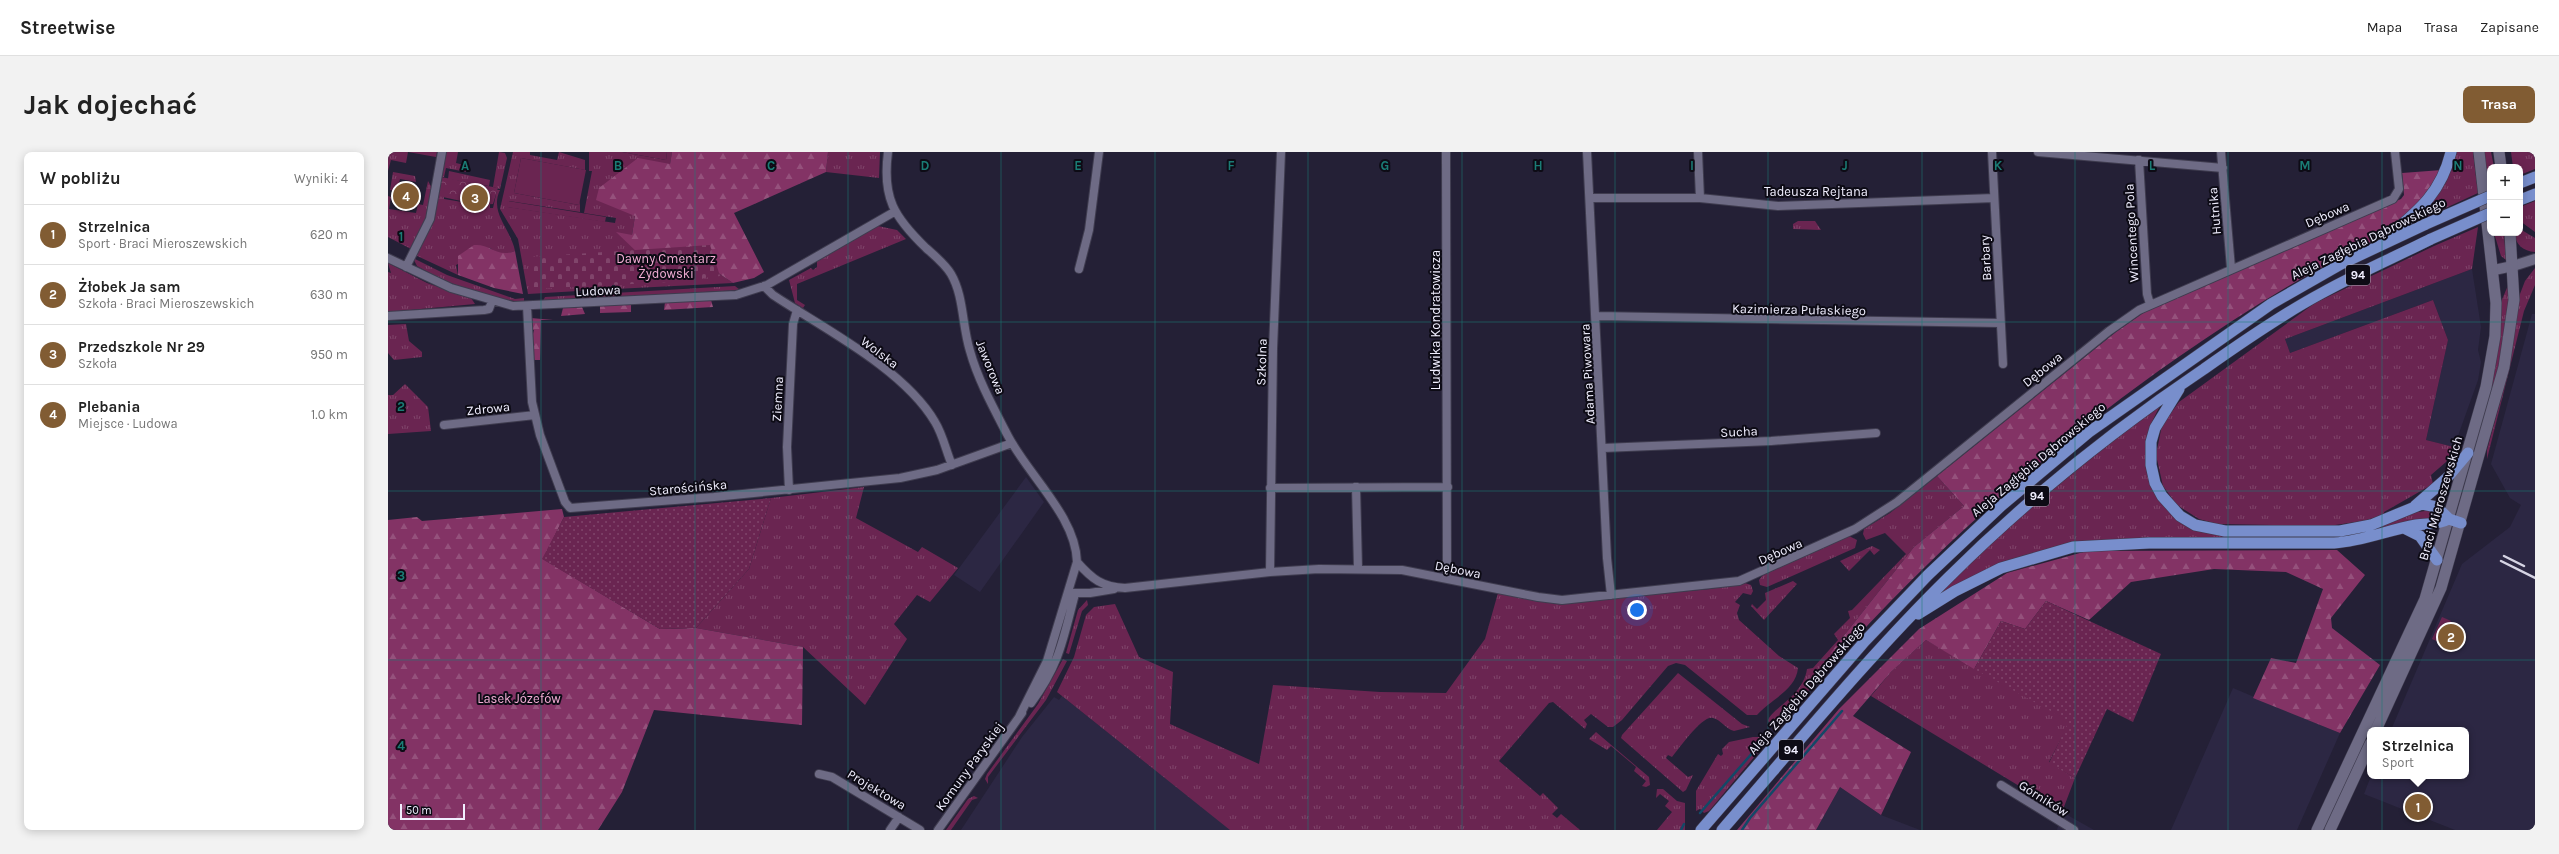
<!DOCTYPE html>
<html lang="pl">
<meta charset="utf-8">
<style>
:root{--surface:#fff;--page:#f2f2f2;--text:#222;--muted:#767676;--line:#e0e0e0;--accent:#815c33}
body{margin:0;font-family:Karla,sans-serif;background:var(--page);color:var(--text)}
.controls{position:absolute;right:12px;top:12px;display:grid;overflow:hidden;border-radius:8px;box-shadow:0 2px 10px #0003}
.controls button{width:36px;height:36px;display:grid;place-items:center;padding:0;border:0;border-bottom:1px solid var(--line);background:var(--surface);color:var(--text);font:20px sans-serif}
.scale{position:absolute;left:12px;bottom:10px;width:65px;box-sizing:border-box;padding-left:4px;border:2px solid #f1efff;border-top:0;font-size:11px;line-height:14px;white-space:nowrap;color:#f1efff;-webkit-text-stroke:3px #0d0b15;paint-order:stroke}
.you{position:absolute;left:1249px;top:458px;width:14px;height:14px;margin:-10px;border:3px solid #fff;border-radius:50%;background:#1a73e8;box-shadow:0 0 0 6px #1a73e833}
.badge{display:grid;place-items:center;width:26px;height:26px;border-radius:50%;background:var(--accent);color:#fff;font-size:13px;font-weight:700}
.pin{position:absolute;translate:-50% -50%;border:2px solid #fff;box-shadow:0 1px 4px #0006}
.popup{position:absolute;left:1979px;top:575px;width:102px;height:52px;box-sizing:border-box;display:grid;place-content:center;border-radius:8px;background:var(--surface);filter:drop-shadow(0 1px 3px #0005);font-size:13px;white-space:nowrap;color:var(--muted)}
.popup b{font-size:15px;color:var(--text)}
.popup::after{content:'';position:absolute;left:50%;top:100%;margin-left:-8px;border:8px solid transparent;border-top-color:var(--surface)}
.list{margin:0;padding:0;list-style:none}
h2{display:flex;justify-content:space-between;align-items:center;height:52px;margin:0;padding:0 16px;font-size:17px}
h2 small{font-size:13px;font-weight:400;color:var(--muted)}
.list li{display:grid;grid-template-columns:26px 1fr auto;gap:12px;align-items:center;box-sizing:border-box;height:60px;padding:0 16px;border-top:1px solid var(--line)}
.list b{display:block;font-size:15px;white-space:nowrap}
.list p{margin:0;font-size:13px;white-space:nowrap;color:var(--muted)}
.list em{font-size:13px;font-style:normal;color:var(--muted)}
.map{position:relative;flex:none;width:2147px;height:678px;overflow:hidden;border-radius:8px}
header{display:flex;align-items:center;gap:24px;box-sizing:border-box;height:56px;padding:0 20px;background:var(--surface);border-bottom:1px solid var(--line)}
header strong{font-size:19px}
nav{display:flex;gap:22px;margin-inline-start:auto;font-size:14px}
.intro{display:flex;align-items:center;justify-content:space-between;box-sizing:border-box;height:96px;padding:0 24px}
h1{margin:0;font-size:28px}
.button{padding:10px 18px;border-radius:8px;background:var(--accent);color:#fff;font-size:14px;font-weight:700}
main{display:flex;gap:24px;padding:0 24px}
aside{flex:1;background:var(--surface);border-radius:8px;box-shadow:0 2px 10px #0003}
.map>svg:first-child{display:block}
.built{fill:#2c2743}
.grass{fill:url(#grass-tufts)}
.forest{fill:url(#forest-firs)}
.cemetery{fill:url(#cemetery-stones)}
.park{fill:url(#park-crowns)}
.garden{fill:url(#garden-dots)}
.pitch{fill:#6a2551}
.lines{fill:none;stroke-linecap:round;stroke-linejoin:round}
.stream{stroke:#124967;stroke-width:2.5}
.minor-casing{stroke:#3f3c4f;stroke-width:10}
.tertiary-casing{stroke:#3f3c4f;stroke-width:12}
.secondary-casing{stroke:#3f3c4f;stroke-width:12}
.primary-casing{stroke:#3f3c4f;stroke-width:12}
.minor{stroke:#6e6b85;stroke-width:8}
.tertiary{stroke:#6e6b85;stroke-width:10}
.secondary{stroke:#6e6b85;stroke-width:11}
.primary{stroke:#788ecc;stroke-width:11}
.rail{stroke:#d6d4e4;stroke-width:2.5}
.primary-bridge-casing{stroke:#3f3c4f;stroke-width:12;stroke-linecap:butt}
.primary-bridge{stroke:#788ecc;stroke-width:11}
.grid{fill:none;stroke:#1a7c75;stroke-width:1;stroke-opacity:0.55}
.labels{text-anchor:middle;stroke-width:4;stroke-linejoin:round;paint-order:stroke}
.shield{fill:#0d0b15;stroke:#adabb9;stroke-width:1}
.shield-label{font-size:12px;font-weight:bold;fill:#f1efff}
.street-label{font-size:13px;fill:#f1efff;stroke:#0d0b15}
.park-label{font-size:13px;fill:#f3aed5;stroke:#0d0b15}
.grid-label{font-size:13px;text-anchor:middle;font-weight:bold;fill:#1a7c75;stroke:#0d0b15;stroke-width:4;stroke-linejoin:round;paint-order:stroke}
</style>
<header>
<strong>Streetwise</strong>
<nav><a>Mapa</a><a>Trasa</a><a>Zapisane</a></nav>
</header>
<div class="intro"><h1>Jak dojechać</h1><a class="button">Trasa</a></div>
<main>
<aside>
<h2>W pobliżu<small>Wyniki: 4</small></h2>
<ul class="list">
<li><span class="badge">1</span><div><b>Strzelnica</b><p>Sport · Braci Mieroszewskich</p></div><em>620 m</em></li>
<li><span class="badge">2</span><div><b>Żłobek Ja sam</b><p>Szkoła · Braci Mieroszewskich</p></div><em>630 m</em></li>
<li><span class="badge">3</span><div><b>Przedszkole Nr 29</b><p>Szkoła</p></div><em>950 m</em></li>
<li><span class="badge">4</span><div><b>Plebania</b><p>Miejsce · Ludowa</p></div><em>1.0 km</em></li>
</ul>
</aside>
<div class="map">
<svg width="2147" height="678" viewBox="0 0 2147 678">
<defs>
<pattern id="grass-tufts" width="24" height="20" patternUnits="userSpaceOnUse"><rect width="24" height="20" fill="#6a2551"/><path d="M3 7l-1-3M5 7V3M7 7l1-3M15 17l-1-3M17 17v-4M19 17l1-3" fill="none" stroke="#80456b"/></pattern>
<pattern id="forest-firs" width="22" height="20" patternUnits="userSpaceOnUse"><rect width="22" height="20" fill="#833365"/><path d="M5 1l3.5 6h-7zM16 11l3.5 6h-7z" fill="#95517c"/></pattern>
<pattern id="cemetery-stones" width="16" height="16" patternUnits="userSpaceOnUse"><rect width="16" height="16" fill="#6a2551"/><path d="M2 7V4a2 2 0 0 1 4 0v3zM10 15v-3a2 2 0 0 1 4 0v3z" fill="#80456b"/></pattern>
<pattern id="park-crowns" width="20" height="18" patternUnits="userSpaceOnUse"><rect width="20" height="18" fill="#6a2551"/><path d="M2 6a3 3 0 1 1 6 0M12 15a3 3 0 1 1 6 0" fill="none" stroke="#80456b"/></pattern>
<pattern id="garden-dots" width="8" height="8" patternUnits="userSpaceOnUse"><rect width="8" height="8" fill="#6a2551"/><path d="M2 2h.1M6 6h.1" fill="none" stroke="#80456b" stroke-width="1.8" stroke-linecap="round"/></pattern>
</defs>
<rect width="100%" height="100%" fill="#242036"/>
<path class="built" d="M2084,117l9,58 -3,23 3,12 -3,18 -24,67 -28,-7 22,-100 -15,-40 -143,53 -5,-14z
M2144,162h3v516h-80l-91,-36 7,-18h95v-46h-75l71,-166 48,-37 11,-22 -11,-7 -19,-34z
M638,325l18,25 -64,90 -26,-17z
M1845,536l107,45 -43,97h-126z
M674,544l169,134h-270l61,-93 32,-40 5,3z
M1452,635l41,28 39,15h-104z
M1674,660l32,18h-37z"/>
<path class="grass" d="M0,0h49l-1,5 -28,-5 -2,11 -15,-3 -3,11z
M56,0h14l-2,11 12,3 -2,6 -20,-4 -2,9h-3l3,22 36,6 10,-1v4h3l4,-18h3c-11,23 11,39 15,61 -10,4 -16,4 -25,-3l-34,17 2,10 -43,-20 13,-26z
M111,0l6,1 2,5 -7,31 -7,-2z
M125,0h17v3l27,5 2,-8 26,8v10l-64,-12 -7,35 65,12 1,-5v12l-71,-11 -1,6 107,16 1,-5 -32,-5 8,-42h-3v-19h33l44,8 1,-8h5l-2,12 -35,52 -3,19 76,31 25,17 -118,6v-18h-3v18l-84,5 -10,-55 -18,-30z
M440,0h52l-1,26 -53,-6z
M2069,0h16l5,41 -54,25 -1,-3 23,-33z
M2096,0h7l3,15h-4v33z
M2123,0h24v17l-15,6v-8h-7z
M61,19l41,9 -1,6 -41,-7z
M5,20l22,4 1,6 -16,-3 -3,13 -7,-2z
M40,29l4,7 -5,32 -16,29 -23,-12v-41l3,1 -2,12 27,4 2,-9 5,1z
M2147,49v31l-15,-11v-14z
M1410,69h17l6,9 -28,-1v-5z
M490,74l19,4 9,9 -109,45v16l8,5 -2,3 -8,-5 -6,-23 22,-12 2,2 4,-3v-6z
M2090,75l-6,42 -187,70 5,14 143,-53 15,40 -22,100 28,7 -8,15 -15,13 2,9 -49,28v3l-21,6 -35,5 -111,-2 -18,-5 -22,-14 -14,-19 -7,-31 6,-30 17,-23 136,-99 119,-57z
M2132,77l15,9v14c-12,-1 -19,-7 -21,-19h6z
M2106,81h10l2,27 -5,-4z
M25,106l34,17 68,24 9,-1v4c-36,-3 -76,-18 -107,-36z
M0,111l39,20 44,15 4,6 -87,8v-40l3,1z
M2147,116v17l-11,26 -37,148v-9l22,-81 11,-75 5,-13z
M2121,131l-1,30 -11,63 -22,73 21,-85 5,-62z
M347,134l5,4 -197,11 2,-4z
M18,172l3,17 13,11v5l-28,3 -6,-7v-28z
M17,232l23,23 3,24 -43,3v-39h5z
M1772,254c-15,26 -20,51 -9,80l50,45 16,4 20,1 142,-9 32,-14 21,-3 -3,9 -77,18 -294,10 -127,56 77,-77 109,-89z
M1549,324l27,30 -50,41 -83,105 2,11 -48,54 -14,8 -3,-4c2,-12 35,-24 39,-52l6,-1 25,-28 -4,-6 16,-16 -2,-7 4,-1 54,-56 -21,-21 -19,7 -3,-6 1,-5 26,-16z
M476,335l-8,31 62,34 4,-5 36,21 -28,34 -13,-7 -23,29 13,15 -42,66 -62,-58 -107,-19 53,-59 22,-71z
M1461,384l8,4 -2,8 -88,39 -7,-2 -1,-5 4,-5z
M1484,394l8,4 -6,5 -4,-5 -21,21 -9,-10z
M1405,429l4,3 -33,36 -13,-14 1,-2 5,5 9,-9 -1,-7z
M1357,431l6,2 2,6 -2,4 -8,-2 -8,9 5,3 -3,8 2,7 40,36 19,12c-2,22 -28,32 -41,47h-10l-62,-50 -9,-2 -8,3 -46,54 -9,7h-5l-17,-13 -7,6 3,4 -2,5 -32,-27 -4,1 -50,58 41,35 3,-3 15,15 -6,6 5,4 4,-4 19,16h-350l-173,-138 17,-35 12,-42 8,-8 21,-3 24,53 34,15 -3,52 89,40 14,-79 107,7 66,1 39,-54 13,-46 64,10 148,-14z
M699,448l1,5 -6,6 -13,43 -3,-1 12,-43z
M1538,488l144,81 -21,41 26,16 -13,34 -191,-116 20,-24z
M675,507l4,2 -21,39 -58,77v7l-3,-5 2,-5 51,-70z
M1290,521l64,51 8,3 -16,4c-8,-2 -13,-11 -21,-13 -11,-3 -34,31 -41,39l-4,-2 -2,3 22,19 5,-2 -7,15 -3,2 -62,-54 1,-3z
M1208,580l53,45 1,8 -4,2 -4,-1 4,-5 -12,-10 2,-4 -25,-21 -4,4 -18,-11z
M1365,585h18l-62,74 -5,2 -4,-4 -4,2v-20l22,-37 3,2 2,-2 -1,-5 7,-7z
M1269,637h6l14,12 8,2v27h-28l15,-18 -7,-6 4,-5 -9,-7 -4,4z
M586,644l4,2 -6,2 -21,30h-5l22,-31z"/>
<path class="forest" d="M284,0h156l-2,20 -92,41 30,59 -10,6 -21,5 -25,-17 -70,-13 -22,-21 16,3 3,-19 -39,-16 3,-12 39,-30 32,6z
M2054,18c-7,10 -14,22 -22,32 -28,36 -78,53 -116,75 -44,25 -86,53 -127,81 -125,87 -243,192 -344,305l-2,-11 83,-105 50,-41 -27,-30 179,-144 33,-23 252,-110 3,-4 -2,-22z
M86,93c18,-1 22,13 41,6l8,43 -29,-6 -36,-13v-19z
M323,148l2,7 -49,3 1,-8z
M243,152v8l-31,1v-7z
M194,155l3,7 -24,2 2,-8z
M143,166l22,2h-12l-1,40h-8l-1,-19 3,-11h-3z
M174,357l2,8 -21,42 117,70 36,-1 107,19 -1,78 -148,-15 -32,82 -24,38h-210v-310l29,-3 5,4z
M1949,398l28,25 -34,43 1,10 48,37 -40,68 -87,-35 18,-40 25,5 27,-74 -37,-17 -72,-3 -83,13 -42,38 -43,-19 -21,28 -24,-8 -27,48 -48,-29 -35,32 -38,44 58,36 -30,63 -41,-28 -24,43h-79l102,-121 80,-80 88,-56 80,-22z"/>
<path class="cemetery" d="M322,93l10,31 -49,6 -137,7 -4,-32z"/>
<path class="park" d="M53,25l57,11 -5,16 -13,1 -42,-9z
M2054,465l9,4 -10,22 -9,-4z"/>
<path class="garden" d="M383,346l-22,71 -53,59 -36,1 -118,-70 22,-42z
M1658,449l115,53 -28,68 -26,-13 -32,69 -26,-15 20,-42 -95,-52 27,-48 24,8z"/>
<path class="pitch" d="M234,0h45l-1,8z
M133,6l65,12 -7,35 -65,-12z
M120,49l98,16 -1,5 -98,-15z"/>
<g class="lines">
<path class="stream" d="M1312,661l61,-70
M1293,678l3,-6
M1354,678l8,-12 92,-107"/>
<g class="minor-casing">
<path id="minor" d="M500,0c-6,46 6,65 38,96 9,8 19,16 25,26 13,22 11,52 19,77 8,29 24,58 38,85 21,40 68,81 69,126l-30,99 -28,56
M1058,0l1,427
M1199,0l20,406 4,37
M1310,0l2,46
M1604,0l11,212
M1650,0l185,16
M1833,0l10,116
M1751,8l8,134 3,10
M1202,46h110l78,8 216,-8
M0,106l63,30 62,18 223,-11 31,-10 127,-73
M18,115l24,-48 12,-67
M691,117l10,-39 10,-78
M376,134l9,9c50,33 131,74 162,127 8,13 11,29 17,43
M139,154l5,96 8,33 25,67 5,6 144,-11 186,-19 37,-8 75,-27
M0,164l96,-6 5,-1 3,-8
M1209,164l403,7
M56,273l91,-10
M1215,296l168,-7 105,-8
M968,335l2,81
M882,336l178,-1
M401,338l-2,-43 6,-123 4,-14
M689,410c15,17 25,25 48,26l145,-16 49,-3 83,1 136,27 24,3 177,-19 116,-52 42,-27 212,-171 30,-21 254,-111 6,-10 -4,-37
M882,420l3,-223 8,-197
M682,441h20l24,-4
M643,551c29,-39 32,-64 44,-109
M431,622l13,3 88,53
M1613,633l73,45
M502,678l9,-13
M550,678l84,-117"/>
</g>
<g class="tertiary-casing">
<path id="tertiary" d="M2106,118l19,-4 22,-7"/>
</g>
<g class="secondary-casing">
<path id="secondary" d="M2111,0l2,15
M1988,578l65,-142 63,-221 10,-67 -4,-67
M1929,678l108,-231 61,-212 9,-51 1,-33 -17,-151
M1942,678l40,-86"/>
</g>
<g class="primary-casing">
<path id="primary" d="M2132,31l15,-6
M2132,48l15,-6
M1998,86c31,-26 55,-44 65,-86
M1791,237l-24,39 -4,14v23l4,18 7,13 18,20 15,9 30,6h115l31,-6 51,-21 15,3 12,12 12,4
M2027,354l32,-28 21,-25
M2016,376l16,8 17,24
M1530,462l37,-23 46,-23 72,-21 76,-4h185c29,-2 54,-13 82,-18 11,-2 22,0 33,-6
M1313,678l164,-189 63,-66 73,-69 88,-74 182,-128 70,-40 85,-40
M1334,678c74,-85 145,-172 225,-251 79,-79 165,-148 257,-210 38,-27 77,-54 118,-76 36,-20 73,-36 109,-54"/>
</g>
<use href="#minor" class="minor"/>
<use href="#tertiary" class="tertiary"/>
<use href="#secondary" class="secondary"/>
<use href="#primary" class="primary"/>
<path class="rail" d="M2116,404l20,10
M2113,409l34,17"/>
<g class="primary-bridge-casing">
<path id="primary-bridge" d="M2038,72l64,-28
M2043,87l59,-26"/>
</g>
<use href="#primary-bridge" class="primary-bridge"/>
</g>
<path class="grid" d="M153,0v678M307,0v678M460,0v678M613,0v678M767,0v678M920,0v678M1074,0v678M1227,0v678M1380,0v678M1534,0v678M1687,0v678M1840,0v678M1994,0v678M0,170h2147M0,339h2147M0,508h2147"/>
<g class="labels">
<g class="shield">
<rect x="1958" y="113" width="24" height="20" rx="3"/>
<rect x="1637" y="334" width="24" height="20" rx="3"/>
<rect x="1391" y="588" width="24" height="20" rx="3"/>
</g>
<g class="shield-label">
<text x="1970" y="127">94</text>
<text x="1649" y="348">94</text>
<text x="1403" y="602">94</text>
</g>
<g class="street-label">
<text x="1428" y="44">Tadeusza Rejtana</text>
<text transform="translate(1826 59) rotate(-95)" y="5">Hutnika</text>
<text transform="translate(1939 62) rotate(-23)" y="5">Dębowa</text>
<text transform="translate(1743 81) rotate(-93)" y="5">Wincentego Pola</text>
<text transform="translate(1980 86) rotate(-26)" y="5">Aleja Zagłębia Dąbrowskiego</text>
<text transform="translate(1597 106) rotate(-93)" y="5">Barbary</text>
<text transform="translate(210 138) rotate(-3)" y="5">Ludowa</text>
<text transform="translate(1411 157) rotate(1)" y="5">Kazimierza Pułaskiego</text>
<text transform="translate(1047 168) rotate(-90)" y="5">Ludwika Kondratowicza</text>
<text transform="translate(492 200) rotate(37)" y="5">Wolska</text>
<text transform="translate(873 210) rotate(-88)" y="5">Szkolna</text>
<text transform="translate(603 215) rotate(68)" y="5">Jaworowa</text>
<text transform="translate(1654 217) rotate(-39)" y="5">Dębowa</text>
<text transform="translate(1199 222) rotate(-93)" y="5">Adama Piwowara</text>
<text transform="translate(389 247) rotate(-87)" y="5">Ziemna</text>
<text transform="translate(100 256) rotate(-6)" y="5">Zdrowa</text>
<text transform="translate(1351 279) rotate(-3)" y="5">Sucha</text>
<text transform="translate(1650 307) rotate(-40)" y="5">Aleja Zagłębia Dąbrowskiego</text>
<text transform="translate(300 335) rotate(-5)" y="5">Starościńska</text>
<text transform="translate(2052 346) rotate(-74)" y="5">Braci Mieroszewskich</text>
<text transform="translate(1392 399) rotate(-24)" y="5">Dębowa</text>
<text transform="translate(1070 417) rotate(11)" y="5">Dębowa</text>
<text transform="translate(1418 536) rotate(-49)" y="5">Aleja Zagłębia Dąbrowskiego</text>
<text transform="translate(581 614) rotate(-54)" y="5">Komuny Paryskiej</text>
<text transform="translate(489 637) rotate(31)" y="5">Projektowa</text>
<text transform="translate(1656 646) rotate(32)" y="5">Górników</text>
</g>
<g class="park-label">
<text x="278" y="111">Dawny Cmentarz<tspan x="278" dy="15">Żydowski</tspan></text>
<text x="131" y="551">Lasek Józefów</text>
</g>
</g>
<g class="grid-label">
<text x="77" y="18">A</text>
<text x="230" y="18">B</text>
<text x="383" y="18">C</text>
<text x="537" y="18">D</text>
<text x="690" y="18">E</text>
<text x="843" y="18">F</text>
<text x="997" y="18">G</text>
<text x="1150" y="18">H</text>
<text x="1304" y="18">I</text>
<text x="1457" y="18">J</text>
<text x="1610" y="18">K</text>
<text x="1764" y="18">L</text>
<text x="1917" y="18">M</text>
<text x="2070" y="18">N</text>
<text x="13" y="89">1</text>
<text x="13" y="259">2</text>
<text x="13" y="428">3</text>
<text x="13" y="598">4</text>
</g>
</svg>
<div class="controls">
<button>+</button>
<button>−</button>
</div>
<div class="scale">50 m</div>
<div class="you"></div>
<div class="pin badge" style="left:2030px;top:655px">1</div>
<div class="popup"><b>Strzelnica</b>Sport</div>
<div class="pin badge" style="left:2063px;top:485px">2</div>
<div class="pin badge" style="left:87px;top:46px">3</div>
<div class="pin badge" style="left:18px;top:44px">4</div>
</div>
</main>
